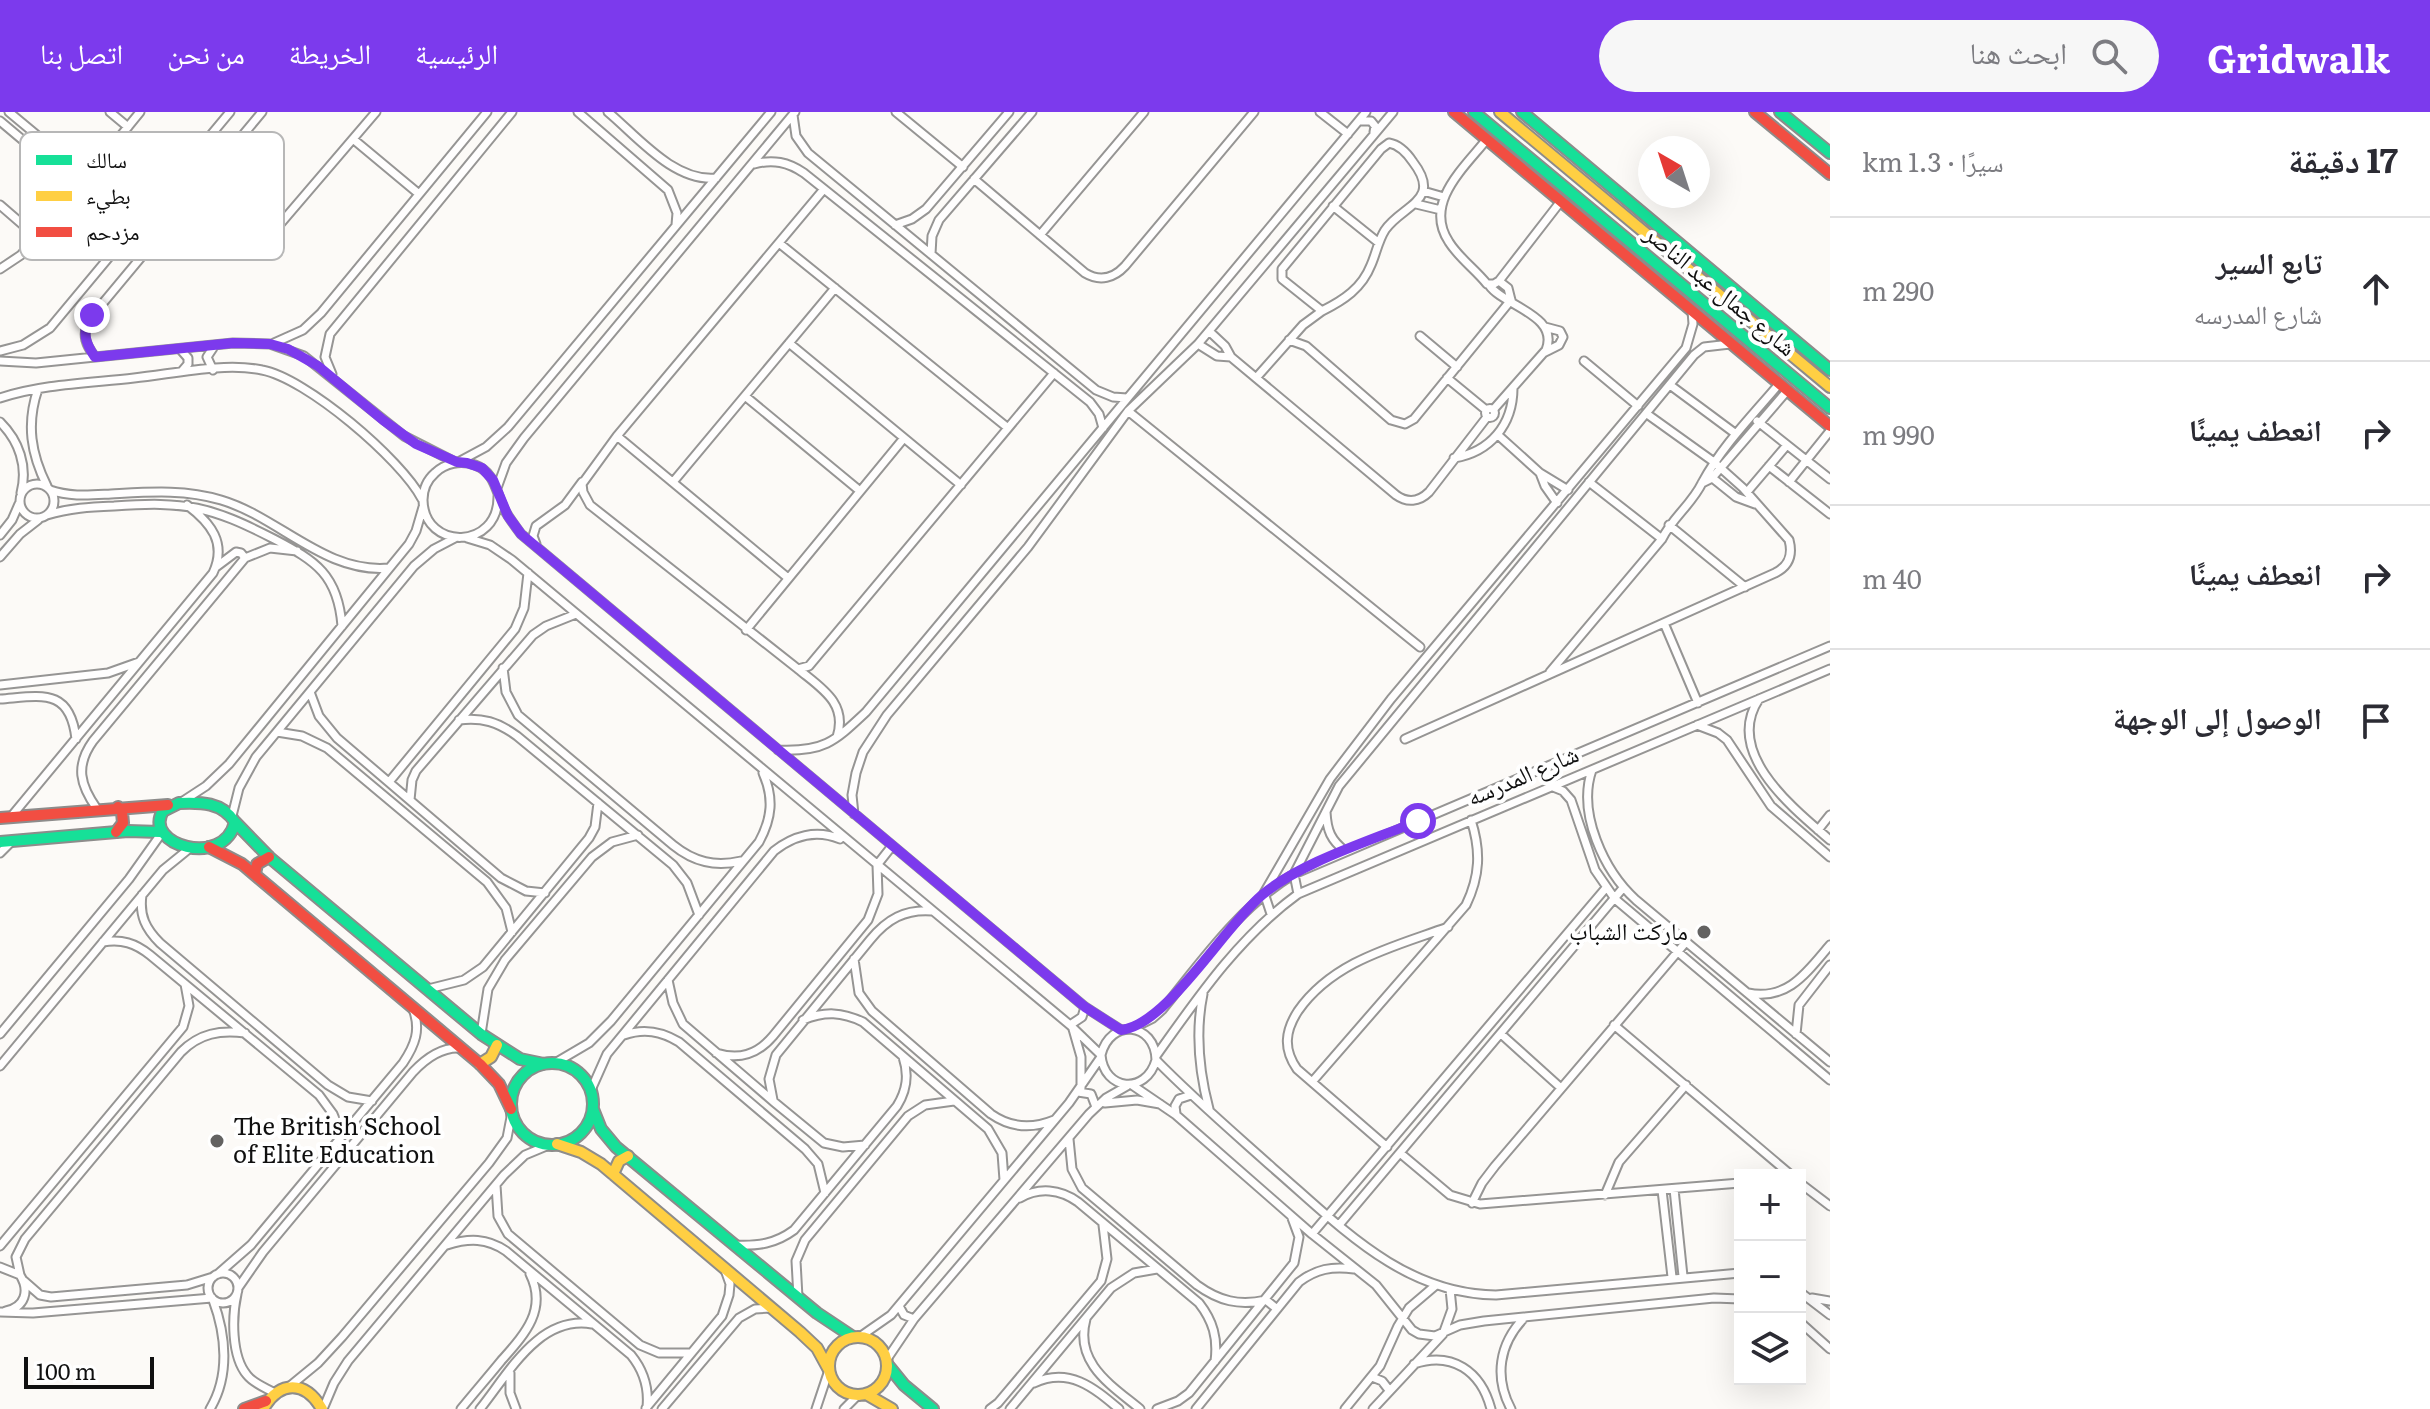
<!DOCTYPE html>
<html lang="ar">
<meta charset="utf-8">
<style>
:root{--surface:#fff;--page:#f7f7f7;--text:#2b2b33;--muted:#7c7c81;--line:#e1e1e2;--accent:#7c3aed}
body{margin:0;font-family:Literata,"Noto Naskh Arabic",serif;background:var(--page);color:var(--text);direction:rtl}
.controls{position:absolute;right:24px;bottom:24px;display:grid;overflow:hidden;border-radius:0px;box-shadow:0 8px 32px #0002}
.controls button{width:72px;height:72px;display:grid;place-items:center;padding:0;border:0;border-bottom:2px solid var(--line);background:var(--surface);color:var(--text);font:40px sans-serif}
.compass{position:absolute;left:1638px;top:24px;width:72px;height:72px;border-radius:50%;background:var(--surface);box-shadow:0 8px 32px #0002;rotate:321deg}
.scale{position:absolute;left:24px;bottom:20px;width:130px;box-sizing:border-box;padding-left:8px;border:4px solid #101010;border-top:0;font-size:22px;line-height:28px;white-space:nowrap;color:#101010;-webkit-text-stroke:6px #fff;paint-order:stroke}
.stop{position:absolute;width:24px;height:24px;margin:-18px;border:6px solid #7c3aed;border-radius:50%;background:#fff}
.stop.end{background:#7c3aed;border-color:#fff;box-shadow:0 2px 8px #0008}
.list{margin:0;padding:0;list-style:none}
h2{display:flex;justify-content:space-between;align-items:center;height:104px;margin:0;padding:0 32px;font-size:34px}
h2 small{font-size:26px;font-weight:400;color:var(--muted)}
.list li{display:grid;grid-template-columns:52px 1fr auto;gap:24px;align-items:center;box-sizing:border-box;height:144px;padding:0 32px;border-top:2px solid var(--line)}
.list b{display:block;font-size:30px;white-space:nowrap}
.list p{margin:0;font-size:26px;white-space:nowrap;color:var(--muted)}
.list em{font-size:26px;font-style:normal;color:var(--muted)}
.icon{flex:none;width:44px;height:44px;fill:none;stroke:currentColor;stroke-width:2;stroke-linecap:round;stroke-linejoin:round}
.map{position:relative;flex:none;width:1830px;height:1297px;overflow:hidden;direction:ltr}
header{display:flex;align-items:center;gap:48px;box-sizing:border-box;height:112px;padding:0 40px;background:var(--accent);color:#fff}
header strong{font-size:38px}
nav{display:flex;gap:44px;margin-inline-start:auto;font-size:28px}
.search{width:560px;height:72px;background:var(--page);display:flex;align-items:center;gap:20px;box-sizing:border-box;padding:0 28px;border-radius:44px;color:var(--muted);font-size:30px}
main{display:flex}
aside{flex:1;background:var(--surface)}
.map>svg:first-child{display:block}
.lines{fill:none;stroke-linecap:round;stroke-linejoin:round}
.street-casing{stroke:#969594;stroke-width:11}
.fast-casing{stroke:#8d8c8b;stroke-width:14}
.slow-casing{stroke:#8d8c8b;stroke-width:14}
.jam-casing{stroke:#8d8c8b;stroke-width:14}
.street{stroke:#fffefe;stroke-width:7}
.fast{stroke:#16e098;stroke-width:10}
.slow{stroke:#ffcf43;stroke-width:10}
.jam{stroke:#f24e42;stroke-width:10}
.route{stroke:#7c3aed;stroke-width:10}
.poi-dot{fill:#636261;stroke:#fff;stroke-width:3}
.labels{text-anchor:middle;stroke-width:8;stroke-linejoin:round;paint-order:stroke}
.street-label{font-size:24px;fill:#101010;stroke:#fff}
.poi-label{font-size:24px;fill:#101010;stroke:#fff;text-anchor:end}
.key{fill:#fff;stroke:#b7b7b7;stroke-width:2}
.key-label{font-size:22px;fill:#101010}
</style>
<header>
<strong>Gridwalk</strong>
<div class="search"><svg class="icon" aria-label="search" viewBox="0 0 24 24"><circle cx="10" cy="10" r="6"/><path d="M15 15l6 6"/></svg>ابحث هنا</div>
<nav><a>الرئيسية</a><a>الخريطة</a><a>من نحن</a><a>اتصل بنا</a></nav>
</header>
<main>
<aside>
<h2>17 دقيقة<small>سيرًا · 1.3 km</small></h2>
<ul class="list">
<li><svg class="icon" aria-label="ahead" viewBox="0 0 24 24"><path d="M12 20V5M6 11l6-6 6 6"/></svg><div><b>تابع السير</b><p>شارع المدرسه</p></div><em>290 m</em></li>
<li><svg class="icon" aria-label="right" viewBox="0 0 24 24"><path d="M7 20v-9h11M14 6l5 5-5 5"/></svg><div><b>انعطف يمينًا</b></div><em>990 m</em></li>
<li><svg class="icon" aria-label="right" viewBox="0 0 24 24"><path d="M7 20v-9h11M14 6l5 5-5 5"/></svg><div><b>انعطف يمينًا</b></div><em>40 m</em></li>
<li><svg class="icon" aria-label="arrive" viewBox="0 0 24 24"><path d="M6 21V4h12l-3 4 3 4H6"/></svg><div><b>الوصول إلى الوجهة</b></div></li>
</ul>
</aside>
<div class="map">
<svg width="1830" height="1297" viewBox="0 0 1830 1297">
<rect width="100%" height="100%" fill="#fcfaf7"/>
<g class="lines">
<g class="street-casing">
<path id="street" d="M9,0l131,109
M110,0l18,15
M578,0l90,78 9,23 -1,12
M608,0c30,25 66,70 108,66
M896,0l67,55
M1320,0l28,22
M793,3l3,21 12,17 288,237 17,7 14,1
M0,9l131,110
M1359,9h12l4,5 -1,6
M353,27l66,55
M1487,27c-23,29 -64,64 -38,103 10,16 26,27 38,42h7l5,-3 62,-80
M190,48l19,16
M754,52c19,-5 34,-2 50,9l286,229 9,12 4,14
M87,65l53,-65
M974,67l111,94c15,9 29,5 40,-7l129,-154
M198,76l55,46 10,4 6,-1 107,-125
M824,77l-207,247 -35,48 1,8 7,13 208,164 11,-3 245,-293
M1423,79l21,6
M1416,92l25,6
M0,93l37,32
M1333,94l46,37
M895,113l17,-6 14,-10 83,-97
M1040,123l104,-123
M779,131l229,185
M931,142l1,-18 7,-16 93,-108
M0,157l21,-14 57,-68
M1499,169l9,7 3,12
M1489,173c14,21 71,30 57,65l-53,60
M1545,215l15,4 3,6 -4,8 -14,7
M1209,219l16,15 6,11 165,138c11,8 23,7 33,-3l58,-75
M1420,224l37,31
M1289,228l17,6 85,74 14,4 9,-5 97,-119
M274,231l29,-13 18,-17 166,-201
M789,231l172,142
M1198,232l19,12 14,1
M180,237l8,9v6l-6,7
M0,239l23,-6 27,-17 180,-216
M95,245c-9,-12 -13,-21 -7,-36l174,-209
M0,249l36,2 197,-20 37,1 34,12 100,80 51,26
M1584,249l54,45
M213,258l-6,-13 8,-12
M332,262l-7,-17 5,-23 182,-222
M1256,266l47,-53 19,-14 -40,-32v-10l99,-120 8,-6c11,2 18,10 24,19 30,39 -11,43 -28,68 -7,11 -9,24 -14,35 -9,23 -27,35 -49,46
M1447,266l39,32
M1670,273l66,49
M38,277c-12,35 -7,65 9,97
M745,284l115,95
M0,286c42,-14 90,-15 134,-20 39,-4 90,-16 128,-8 44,8 139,89 160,129
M1485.5 301a4.5 4.5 0 1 1 9 0a4.5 4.5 0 1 1-9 0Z
M1128,299l292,236
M1757,309l73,58
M0,310c19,19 28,44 21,71
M1498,323l42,38 28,17
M617,324l171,142
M1454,346c36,-6 59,-33 59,-70
M460,349l26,-14 22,-20 263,-315
M1769,354l61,48
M1540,361l5,13 12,17
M1710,364l26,21 19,7
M673,370l162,-194
M1589,370l73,57
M1789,370l41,-51
M1702,371l10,-5 75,-87
M20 389a17 17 0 1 1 34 0a17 17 0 1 1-34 0Z
M497,376l9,-25 18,-25 271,-326
M50,378c20,7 40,5 61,4 38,-2 73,-5 110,6 58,17 104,74 168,68
M1747,380l40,-47
M498,384c1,54 -74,55 -75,4 0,-10 4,-20 12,-27 10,-10 26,-13 40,-8 20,7 21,27 29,44 5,9 11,17 17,25l564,473 36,23
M47,403c22,-7 44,-8 67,-9 72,-5 96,0 160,33 42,22 64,36 68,87
M1669,413l76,62
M0,423l12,-15 7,-16
M467,426l23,7 22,15 558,465 31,30c3,36 45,40 55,5 -1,-38 -46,-42 -55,-5
M536,432l-3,-8 3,-10 29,-21 17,-23
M0,445l20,-23 18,-14
M216,455l20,-15 5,1 4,5
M1664,511l34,80
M746,518l158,-192
M503,556l3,24 12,23 155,130c21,17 42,22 68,16
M798,557c23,19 50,34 39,68
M1550,560l112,-133c10,-21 30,-35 40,-56 20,-37 50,-67 77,-99
M0,573l108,-12 31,-11
M310,580l9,24 18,22 164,140 25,13 19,2
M0,587c41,-3 70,-12 76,40
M1759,587c-36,54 35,110 71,141
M459,608c23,-3 39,2 58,16l156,129 14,18 12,32
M1697,613l21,8 9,7 44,66 59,51
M277,620l25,4 25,12 160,134 19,26 6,24
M1405,627l370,-166c14,-7 18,-18 14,-33l-46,-52 -29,-26 -67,-48
M778,638c46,2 56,-8 88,-38l500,-600
M1592,658c-15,43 12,101 44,130l194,162
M389,670l126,-153 9,-21 4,-35
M1553,675l10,4 8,9 24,70 20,29 215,181
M410,688l2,-20 4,-9 117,-136 13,-9 30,-12
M180,691l26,-17 23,-22 180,-220 7,-13 7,-24
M97,697c-17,-24 -22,-43 -4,-68l152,-183 25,-10 27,3
M1326,700c1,19 5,28 19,39
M854,702l-2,-19 4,-22 7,-21 24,-37 141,-168 100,-136 70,-67 195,-232
M232,704l7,-28 17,-31 158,-191 20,-17 21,-11
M10,706l203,-245c14,-30 -2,-50 -26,-68
M1818,718l12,-15
M0,741l12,-12
M1298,782l-4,-20 45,-88 355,-431 10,-8 26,-3
M142,783c-3,21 4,34 18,48l168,142 20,12 24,4
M1271,802l-7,-21 66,-114 61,-80 295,-351 7,-24 -1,-13
M103,830c19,-3 32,1 47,13l169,140 14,19 9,22
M854,847l5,34 13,18 119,103c20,14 41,15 63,6
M668,868l5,23 10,21 91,78 50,41 19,4 22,-2
M428,877l36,-9 19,-13 106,-129 6,-11 3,-24
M1748,881c40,8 59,-21 82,-48
M1203,882c-8,39 -4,77 6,115
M803,908c22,-9 39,-8 60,2l125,107 14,24 2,27
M1070,913l12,-8 3,-10
M1614,913l177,150
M1073,917l8,28v31
M1131,917l22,-11 9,-8c40,-49 77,-103 132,-136l536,-228
M0,922l129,-155 32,-45
M481,922l7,-45 17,-29 87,-103 20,-15 26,-7
M1501,922l60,54
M1796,922l3,-29 31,-40
M624,923c20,-7 37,-4 55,7l126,107 13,15 7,29
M716,941c23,7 41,2 57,-17l95,-116 10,-26 -1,-29 15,-19
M1156,944c42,-59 83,-119 142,-162l532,-225
M1156,948c37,38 78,73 117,108 66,57 129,126 223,127l244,-22
M555,951l34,-20 22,-22 148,-179c13,-24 15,-44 4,-69
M0,954l163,-196 27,-22
M1312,970l154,-177c14,-29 15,-54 5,-85
M1132,973l44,30 136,119 64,51 36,45 7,4 16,2 25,-11 24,-4 230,-23 26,1
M591,978l16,-36 167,-203c19,-15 42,-22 66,-12
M1078,980l13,2 5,13
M773,988l-4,-21 7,-24 94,-115c17,-21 35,-31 62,-29
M1105,991l32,-3 23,4
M1176,1002l-1,-8 4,-7 12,-4
M1069,1027l3,30 10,19 115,97c22,16 42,21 69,15l11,9
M1387,1035l-90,-78c-14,-20 -12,-38 1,-58 35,-50 95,-64 150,-84
M1400,1041l50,42 30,9 260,-21
M1800,1071l30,23
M496,1073l2,31 10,18 132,111 19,8h32
M1674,1077l9,87
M1662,1078l10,87
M1605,1083l14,-33 67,-77
M1020,1086c19,-11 40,-9 58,4l121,101c14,18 19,35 16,58
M1472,1091l10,-20 13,-17 191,-224
M1339,1113l284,-337
M1312,1122l293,-345
M447,1133c22,-7 40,-7 59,6l125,104c13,16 18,32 16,52
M735,1133c23,1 40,-1 59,-15l103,-124c10,-16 12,-31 6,-49
M0,1134l183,-219 6,-21 -4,-22
M0,1155l20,8c10,16 5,32 -14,36
M208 1176a15 15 0 1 1 30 0a15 15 0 1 1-30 0Z
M218,1162l33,-29 152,-182c12,-18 18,-33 10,-54
M20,1163l-4,-18 9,-18 156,-187c19,-19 39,-22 64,-19
M24,1169l16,14 11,2 136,-12 26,-8
M238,1176l25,-36 150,-180c13,-14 28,-25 47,-24
M1800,1180l30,23
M237,1182c-5,22 -6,62 10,81 6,8 17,12 26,17
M798,1185l-2,-36 9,-21 103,-124 17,-11 29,-4
M1812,1186l18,3
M899,1194l5,9 10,4
M0,1200l33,1 179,-15
M1086,1207c-12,44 25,66 54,90
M1800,1210l30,27
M861,1224l30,-21 178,-212 32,-46
M887,1247l27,-40 175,-205 17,-16 21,-12
M1414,1252c38,-13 67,7 77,45
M510,1261v20l6,16
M1372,1265l10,4 7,9
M1034,1271c35,-16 59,4 85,26
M290,1274l28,-23 24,-26 147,-174 18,-25 5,-26
M646,1296l76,-92 7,-21 1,-11 -5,-14
M210,1297c20,-33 16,-74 3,-109
M323,1297l11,-26 14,-22 156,-186 21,-20 24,-10
M461,1297c13,-16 27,-32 40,-48 23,-26 47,-51 29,-87
M480,1297c29,-36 59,-94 112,-85
M662,1297l77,-91 16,-9 16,-1
M816,1297l13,-39
M844,1297l12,-12 9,-3
M990,1297l8,-6 103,-122 6,-22 -4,-34
M1010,1297l101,-121 23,-15 23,-4
M1157,1297l21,-8 11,-8 105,-130 5,-26 -7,-19
M1196,1297l103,-127c17,-13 33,-16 55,-13
M1345,1297l35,-43 18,-40 11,-18 27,-23
M1373,1297l70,-75 9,-25 -2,-20
M1511,1297c-17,-32 -12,-65 13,-91"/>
</g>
<g class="fast-casing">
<path id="fast" d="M1474,0l356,296
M1522,0l308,258
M1780,0l50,41
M179,691c22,-1 43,-1 56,19 -11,47 -93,23 -72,-11z
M235,710l34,35 212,177 39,25 24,5
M0,730l128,-11 32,1
M511 992a41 41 0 1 1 82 0a41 41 0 1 1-82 0Z
M593,997l8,20 15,18 201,166 36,24
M887,1252l17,21 29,24"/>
</g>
<g class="slow-casing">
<path id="slow" d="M1500,0l330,275
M480,952l11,-7 6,-12
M557,1032l24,8 20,12 199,168 17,16 12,22
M613,1062l6,-13 9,-5
M829 1254a29 29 0 1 1 58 0a29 29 0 1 1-58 0Z
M866,1282l26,15
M263,1297c17,-29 42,-29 59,0"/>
</g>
<g class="jam-casing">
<path id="jam" d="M1454,0l376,314
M1755,0l75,62
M0,706l168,-13
M116,720l7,-9 -1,-11 -4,-5
M209,735l33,17 238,200 19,20 12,25
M255,762l2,-10 12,-7
M244,1297l22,-8"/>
</g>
<use href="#street" class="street"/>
<use href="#fast" class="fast"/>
<use href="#slow" class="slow"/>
<use href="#jam" class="jam"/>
</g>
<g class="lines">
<path class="route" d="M92,203c-11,15 -7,28 3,42l138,-14 37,1 18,5 30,17 65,54 33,24 41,18 10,1 15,5 11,12 15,36 13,18 564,473 36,23c46,-5 102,-102 141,-135 39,-33 108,-54 156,-74"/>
</g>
<g class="poi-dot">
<circle cx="1704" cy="820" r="8"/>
<circle cx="217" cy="1029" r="8"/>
</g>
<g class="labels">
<g class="street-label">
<text transform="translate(1720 179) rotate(40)" y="8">شارع جمال عبد الناصر</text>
<text transform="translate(1523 664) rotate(-23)" y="8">شارع المدرسه</text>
</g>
<g class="poi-label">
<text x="1688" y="828">ماركت الشباب</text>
<text x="233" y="1023" text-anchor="start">The British School<tspan x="233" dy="28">of Elite Education</tspan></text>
</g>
</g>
<rect x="20" y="20" width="264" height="128" rx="12" class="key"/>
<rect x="36" y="43" width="36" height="10" fill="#16e098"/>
<rect x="36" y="79" width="36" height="10" fill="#ffcf43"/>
<rect x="36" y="115" width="36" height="10" fill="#f24e42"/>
<g class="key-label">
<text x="86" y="56">سالك</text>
<text x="86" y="92">بطيء</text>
<text x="86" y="128">مزدحم</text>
</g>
</svg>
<div class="controls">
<button>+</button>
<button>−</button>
<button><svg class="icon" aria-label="layers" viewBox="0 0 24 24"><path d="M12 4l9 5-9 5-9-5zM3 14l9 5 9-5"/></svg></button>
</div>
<svg class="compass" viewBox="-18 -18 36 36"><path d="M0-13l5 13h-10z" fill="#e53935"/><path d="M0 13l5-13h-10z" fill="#7c7c81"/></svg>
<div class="scale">100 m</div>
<div class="stop" style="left:1418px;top:709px"></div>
<div class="stop end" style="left:92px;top:203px"></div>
</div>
</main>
